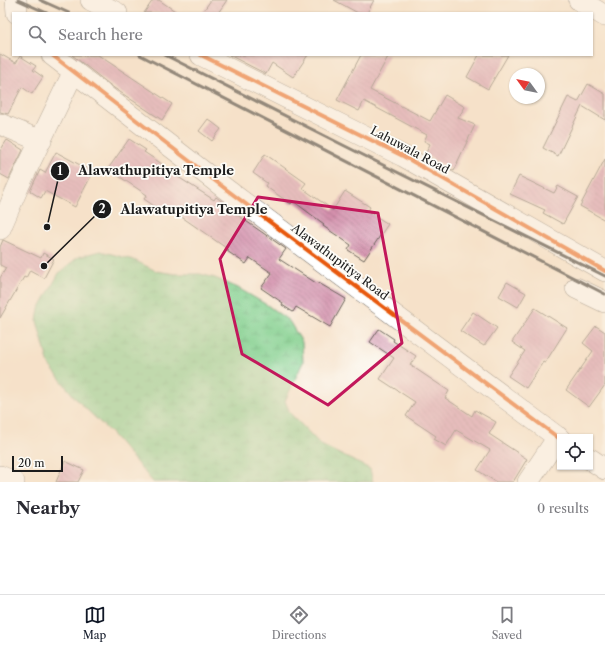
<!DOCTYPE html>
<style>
:root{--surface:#fff;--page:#f7f7f7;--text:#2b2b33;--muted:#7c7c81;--line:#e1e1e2;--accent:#111827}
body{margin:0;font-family:"Libre Caslon Text",serif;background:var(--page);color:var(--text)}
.controls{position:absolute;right:12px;bottom:12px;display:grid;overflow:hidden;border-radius:0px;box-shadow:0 1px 3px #0004}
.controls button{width:36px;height:36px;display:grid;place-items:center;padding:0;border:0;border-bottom:1px solid var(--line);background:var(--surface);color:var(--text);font:20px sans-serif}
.compass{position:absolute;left:509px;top:68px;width:36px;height:36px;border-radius:50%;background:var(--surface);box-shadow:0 1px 3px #0004;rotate:303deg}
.scale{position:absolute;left:12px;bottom:10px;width:51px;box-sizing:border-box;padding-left:4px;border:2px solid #1c1c1c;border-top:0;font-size:11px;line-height:14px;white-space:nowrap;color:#1c1c1c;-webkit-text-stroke:3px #fdfcf7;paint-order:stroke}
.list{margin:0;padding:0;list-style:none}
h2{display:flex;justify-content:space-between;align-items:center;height:52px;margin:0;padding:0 16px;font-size:17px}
h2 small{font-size:13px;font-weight:400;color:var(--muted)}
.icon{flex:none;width:22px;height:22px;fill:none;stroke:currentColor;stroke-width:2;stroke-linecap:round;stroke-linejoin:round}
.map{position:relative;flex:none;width:605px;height:482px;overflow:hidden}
.search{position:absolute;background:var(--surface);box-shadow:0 1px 3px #0004;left:12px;right:12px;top:12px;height:44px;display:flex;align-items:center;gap:10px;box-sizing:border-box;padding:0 14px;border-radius:0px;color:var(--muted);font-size:15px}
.sheet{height:112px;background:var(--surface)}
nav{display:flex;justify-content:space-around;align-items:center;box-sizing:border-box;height:56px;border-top:1px solid var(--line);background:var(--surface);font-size:11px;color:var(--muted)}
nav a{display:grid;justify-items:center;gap:2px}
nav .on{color:var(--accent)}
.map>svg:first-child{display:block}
.wetland{fill:url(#wetland-marsh);stroke:#4f7654}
.building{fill:url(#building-back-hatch)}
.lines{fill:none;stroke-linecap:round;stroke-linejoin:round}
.minor-casing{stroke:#686159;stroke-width:22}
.minor{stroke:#fff;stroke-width:21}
.rail{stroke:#1c1c1c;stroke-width:3}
.cycleway-casing{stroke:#fdfcf7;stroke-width:6}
.cycleway{stroke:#e8590c;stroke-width:4}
.marked{fill:none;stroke:#c2185b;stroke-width:3;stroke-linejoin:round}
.labels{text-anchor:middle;stroke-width:3.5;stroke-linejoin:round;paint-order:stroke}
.street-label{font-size:12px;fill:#1c1c1c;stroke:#fdfcf7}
.leader{fill:none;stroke:#1c1c1c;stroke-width:1.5}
.callout-dot{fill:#1c1c1c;stroke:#fdfcf7;stroke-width:1.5}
.mark-label{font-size:12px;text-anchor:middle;font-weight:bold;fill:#fff}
.callout-label{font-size:13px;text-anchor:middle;font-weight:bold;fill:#1c1c1c;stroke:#fdfcf7;stroke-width:3.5;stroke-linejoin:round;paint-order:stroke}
</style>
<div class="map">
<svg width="605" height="482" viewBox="0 0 605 482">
<defs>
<pattern id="wetland-marsh" width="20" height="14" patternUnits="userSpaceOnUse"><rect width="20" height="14" fill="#82cf8d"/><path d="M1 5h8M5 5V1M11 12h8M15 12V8" fill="none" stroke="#70b179"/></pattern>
<pattern id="building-back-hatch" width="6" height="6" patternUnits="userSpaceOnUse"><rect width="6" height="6" fill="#d38fac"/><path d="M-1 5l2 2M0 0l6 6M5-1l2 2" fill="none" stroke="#aa748b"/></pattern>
</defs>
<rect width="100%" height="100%" fill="#fdfcf7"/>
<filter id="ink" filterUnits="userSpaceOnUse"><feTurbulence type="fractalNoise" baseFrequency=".025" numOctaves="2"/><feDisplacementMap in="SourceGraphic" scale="8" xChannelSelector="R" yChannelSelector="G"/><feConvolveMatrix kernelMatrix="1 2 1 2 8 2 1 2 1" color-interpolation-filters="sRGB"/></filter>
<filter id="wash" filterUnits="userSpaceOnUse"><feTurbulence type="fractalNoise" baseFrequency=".012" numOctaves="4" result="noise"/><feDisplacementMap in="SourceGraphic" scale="16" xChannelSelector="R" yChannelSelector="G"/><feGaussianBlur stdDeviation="0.9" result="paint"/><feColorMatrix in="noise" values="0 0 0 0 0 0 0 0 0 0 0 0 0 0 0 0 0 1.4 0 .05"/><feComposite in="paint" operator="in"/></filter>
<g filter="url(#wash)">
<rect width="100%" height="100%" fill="#f6e1c9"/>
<path class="wetland" d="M100,251l34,9 22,11 19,3h25l15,4 23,10 29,17 22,16 13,21 1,20 -18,39 5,12 31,32 49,24 3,13h-220l-41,-48 -36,-35 -27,-34 -12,-44 2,-12 20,-36 19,-16z"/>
<g id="blocks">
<path class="building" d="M153,0h6l19,13h-34z
M211,0h16l-9,13h-16z
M334,0h40l-7,13h-9z
M0,54l16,9 4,-7 16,10 -3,4 10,7 -11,17 -10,-7 -14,27 -8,-2z
M72,55h26l74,49 -10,16 -48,-32z
M229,55h79l-15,22 -21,-14 -6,11z
M361,55h28l-19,35 60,31 15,-26 20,12 -7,11 17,7 -18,38h1l-4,8 -29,-16 5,-11 -6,-3 3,-6 -63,-34 -5,10 -22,-11z
M479,55h29l-20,34 -21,-12z
M588,84l17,10v26l-23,-14 -24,50 -15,-8 25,-51 10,5z
M208,119l13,10 -9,12 -13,-10z
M129,139l17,11 -2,2 18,12 -1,2 53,34 2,-3 15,11 -1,2 56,39 -7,10 37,24 1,-1 29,17 -16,28 -34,-20 -3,5 -11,-7 1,-2 -22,-15 11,-15 -22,-15 -4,6 -19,-13 2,-1 -63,-44 -3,6 -19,-13 3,-4 -39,-26z
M7,140l16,10 -14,29 -9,-5v-23z
M56,152l37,20 -18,35 -30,-16 -4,7 -11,-7 10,-21 5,3z
M265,154l41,29 -4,5 31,22 12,-19 25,16 -2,4 20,13 -24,36 -16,-10 3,-5 -28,-19 1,-2 -31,-23 -2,3 -26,-18 2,-3 -14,-10z
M605,159v61l-25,-14z
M519,176l35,17 4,-7 20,11 -15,27 -20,-11 2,-3 -35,-16z
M3,240l38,18 2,-5 11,6 -10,19 -14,-8 -4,8 -2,-1 -24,41v-40l6,-10 -6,-3v-18z
M507,282l19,11 -8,14 -19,-11z
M535,308l32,20 -22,35 -2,-1 -17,26 -18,-12 17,-25 -13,-9z
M473,312l24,16 -13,18 -24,-15z
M596,326l9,6v53l-16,22 -23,-17 27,-39 -10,-8z
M379,329l15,10 -1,2 23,15 -6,9 39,26 -4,7 27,18 3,-6 21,12 -7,12 38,25 -14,23h-17l-19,-12 13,-20 -34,-20 -10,16 -12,-7 2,-3 -30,-20 9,-14 -35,-23 14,-21 -24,-16z
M65,461l19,9 -6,12h-22z"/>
</g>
</g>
<g filter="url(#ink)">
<use href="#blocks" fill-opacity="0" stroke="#686159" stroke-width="1"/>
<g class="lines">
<g class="minor-casing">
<path id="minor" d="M16,0l1,13
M91,0l26,13
M579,0l26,16
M52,55l175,135 333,249
M201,55l202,101 202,115
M0,124l41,17
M0,229l19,-44 55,-114
M576,288l29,14
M590,459l15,10
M0,476l14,6
M528,482l30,-45"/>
</g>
<use href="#minor" class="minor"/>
<path class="rail" d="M18,0l29,13
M40,0l29,13
M140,55l465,239
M165,55l180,91 260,130"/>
<g class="cycleway-casing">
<path id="cycleway" d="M52,55l175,135 333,249
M201,55l202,101 202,115"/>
</g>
<use href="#cycleway" class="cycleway"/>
</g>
</g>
<path d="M0 0H605V482H0ZM258,197l120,16 24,130 -74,62 -86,-51 -22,-95z" fill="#f6e1c9" fill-opacity=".55" fill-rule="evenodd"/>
<path class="marked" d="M258,197l120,16 24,130 -74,62 -86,-51 -22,-95z"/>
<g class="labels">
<g class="street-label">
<text transform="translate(410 150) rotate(28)" y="4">Lahuwala Road</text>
<text transform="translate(340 262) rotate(37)" y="4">Alawathupitiya Road</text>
</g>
</g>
<path class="leader" d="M47 227L60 171M44 266L102 209"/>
<g class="callout-dot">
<circle cx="47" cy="227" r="4"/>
<circle cx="44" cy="266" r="4"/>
<circle cx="60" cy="171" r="10"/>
<circle cx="102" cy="209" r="10"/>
</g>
<g class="mark-label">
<text x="60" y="175">1</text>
<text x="102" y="213">2</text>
</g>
<g class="callout-label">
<text x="156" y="175">Alawathupitiya Temple</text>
<text x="194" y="214">Alawatupitiya Temple</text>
</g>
</svg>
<div class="controls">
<button><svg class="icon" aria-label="locate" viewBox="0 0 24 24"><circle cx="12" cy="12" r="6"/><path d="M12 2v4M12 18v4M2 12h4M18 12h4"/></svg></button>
</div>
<svg class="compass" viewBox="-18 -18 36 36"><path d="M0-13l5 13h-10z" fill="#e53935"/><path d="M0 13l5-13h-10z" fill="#7c7c81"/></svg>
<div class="scale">20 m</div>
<div class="search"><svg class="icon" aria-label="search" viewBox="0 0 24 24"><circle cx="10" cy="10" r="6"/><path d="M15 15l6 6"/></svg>Search here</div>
</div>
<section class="sheet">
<h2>Nearby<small>0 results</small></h2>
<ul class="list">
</ul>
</section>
<nav>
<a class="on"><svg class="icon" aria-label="map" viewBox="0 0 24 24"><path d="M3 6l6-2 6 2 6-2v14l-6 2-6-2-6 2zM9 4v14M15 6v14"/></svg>Map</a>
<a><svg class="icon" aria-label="directions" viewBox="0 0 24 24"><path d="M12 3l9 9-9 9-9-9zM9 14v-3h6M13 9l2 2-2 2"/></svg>Directions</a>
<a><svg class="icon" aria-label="saved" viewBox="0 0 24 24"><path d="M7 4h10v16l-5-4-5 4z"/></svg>Saved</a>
</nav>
